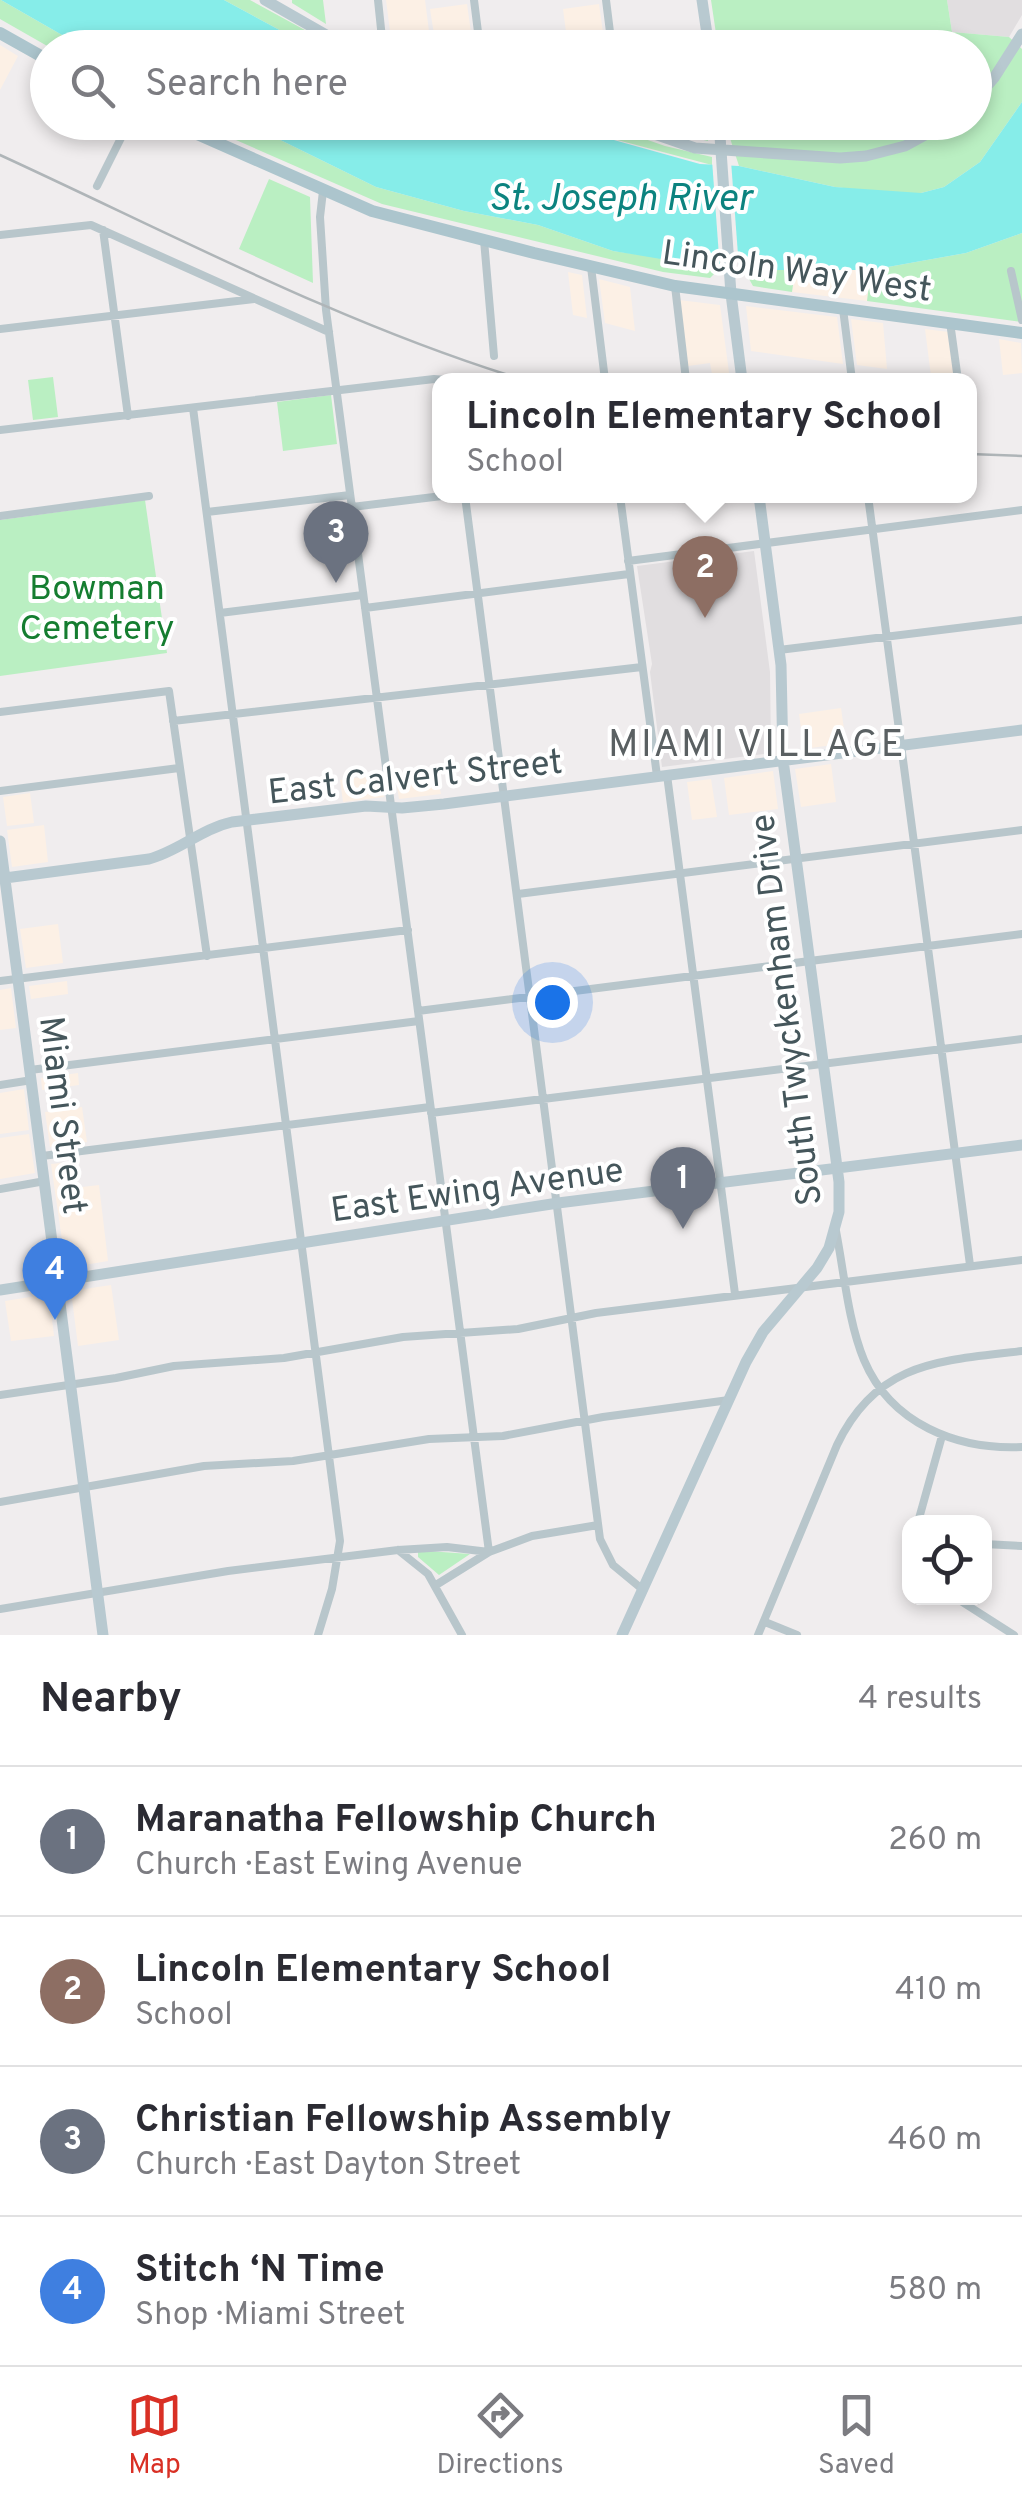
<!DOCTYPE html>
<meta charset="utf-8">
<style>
:root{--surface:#fff;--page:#f2f2f3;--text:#2b2b33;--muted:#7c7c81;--line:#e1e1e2;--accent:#d93025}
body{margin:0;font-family:Overpass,sans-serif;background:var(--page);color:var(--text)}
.controls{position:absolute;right:30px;bottom:30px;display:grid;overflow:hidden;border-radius:20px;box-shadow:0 5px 15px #0003}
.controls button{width:90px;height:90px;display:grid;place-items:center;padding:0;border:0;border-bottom:2px solid var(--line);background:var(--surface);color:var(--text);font:50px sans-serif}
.you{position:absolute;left:552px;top:1002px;width:35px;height:35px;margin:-25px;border:8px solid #fff;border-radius:50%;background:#1a73e8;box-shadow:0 0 0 15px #1a73e833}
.badge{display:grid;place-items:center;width:65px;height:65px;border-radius:50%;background:var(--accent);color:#fff;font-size:32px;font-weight:700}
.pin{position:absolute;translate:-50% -82px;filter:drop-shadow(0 2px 5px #0008)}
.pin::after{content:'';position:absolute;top:52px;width:35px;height:30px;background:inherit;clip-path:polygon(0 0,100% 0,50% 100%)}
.popup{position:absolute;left:432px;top:373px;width:545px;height:130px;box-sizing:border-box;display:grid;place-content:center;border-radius:20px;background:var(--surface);filter:drop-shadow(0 2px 8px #0005);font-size:32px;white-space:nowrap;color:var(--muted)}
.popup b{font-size:38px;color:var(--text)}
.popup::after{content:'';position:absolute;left:50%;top:100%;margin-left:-20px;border:20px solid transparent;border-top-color:var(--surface)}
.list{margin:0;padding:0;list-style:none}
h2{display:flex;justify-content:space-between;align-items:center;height:130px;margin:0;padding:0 40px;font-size:42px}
h2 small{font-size:32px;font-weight:400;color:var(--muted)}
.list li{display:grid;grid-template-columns:65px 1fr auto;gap:30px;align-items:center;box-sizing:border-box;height:150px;padding:0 40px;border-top:2px solid var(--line)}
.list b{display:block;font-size:38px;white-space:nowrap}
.list p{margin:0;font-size:32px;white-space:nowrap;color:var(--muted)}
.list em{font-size:32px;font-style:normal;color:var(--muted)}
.icon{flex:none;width:55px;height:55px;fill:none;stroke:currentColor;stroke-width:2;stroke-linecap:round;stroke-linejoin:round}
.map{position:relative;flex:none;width:1022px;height:1635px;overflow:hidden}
.search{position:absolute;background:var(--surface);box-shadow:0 5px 15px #0003;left:30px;right:30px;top:30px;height:110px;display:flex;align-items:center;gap:25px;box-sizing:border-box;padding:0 35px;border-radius:55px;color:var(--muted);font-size:38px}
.sheet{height:730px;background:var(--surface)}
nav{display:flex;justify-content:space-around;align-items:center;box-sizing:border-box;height:140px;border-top:2px solid var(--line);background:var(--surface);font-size:28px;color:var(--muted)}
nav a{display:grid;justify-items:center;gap:5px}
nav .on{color:var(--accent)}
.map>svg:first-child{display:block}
.commercial{fill:#fcf0e5}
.education{fill:#e1dee0}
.green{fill:#baefc2}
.water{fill:#86ede9}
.pier{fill:#f0edee}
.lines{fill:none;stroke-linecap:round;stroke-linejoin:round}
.street{stroke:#b8c6cb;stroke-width:8}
.secondary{stroke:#b8c9d0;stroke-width:11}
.primary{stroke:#acc5cd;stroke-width:12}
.rail{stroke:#afb5b8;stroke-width:2.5}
.labels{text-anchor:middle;stroke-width:8;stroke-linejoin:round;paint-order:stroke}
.street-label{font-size:35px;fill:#45565b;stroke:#fff}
.park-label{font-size:35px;fill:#157d30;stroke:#fff}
.water-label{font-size:38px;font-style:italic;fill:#0c837f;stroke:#fff}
.neighbourhood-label{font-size:38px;letter-spacing:2.5px;fill:#5a6062;stroke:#fff}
</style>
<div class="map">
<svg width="1022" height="1635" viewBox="0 0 1022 1635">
<rect width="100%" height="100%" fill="#f0edee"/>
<path class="commercial" d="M386,0h39l6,47h-39z
M467,4l6,43h-37l-6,-38z
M599,4l6,43h-37l-5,-38z
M0,45l18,11 -18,34z
M795,270h76l-4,31 -75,-9z
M568,272l14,3 5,43 -14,-3z
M599,279l31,8 5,44 -30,-8z
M679,300l41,5 10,75h-17l-3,-17 -22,3z
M746,306l91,11 6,47 -92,-13z
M851,319l32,4 4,46 -30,-4z
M925,329l24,3 5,46 -23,-2z
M999,339l22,4 1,30 -19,2z
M841,708l5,35 -42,6 -5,-35z
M831,764l5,38 -35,5 -6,-38z
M773,771l5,38 -49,6 -5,-37z
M381,774l3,23 -41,5 -3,-22z
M711,779l6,38 -25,3 -5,-38z
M438,781l3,13 -42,5 -2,-12z
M30,793l4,30 -27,3 -4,-29z
M44,825l4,37 -36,5 -5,-37z
M58,924l5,39 -37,5 -6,-39z
M67,981l1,13 -37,5 -2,-13z
M11,988l5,40 -16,2v-40z
M78,1073l1,12 -37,5 -1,-12z
M24,1089l5,41 -29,4v-41z
M82,1107l5,35 -37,5 -5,-35z
M29,1134l6,39 -35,6v-41z
M71,1162l3,26 25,-3 9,76 -42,7 -15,-104z
M111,1285l8,55 -41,6 -7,-55z
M49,1294l5,42 -43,5 -6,-40z"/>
<path class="education" d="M947,0h75v15l-13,22 -57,-5z
M754,551l16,121 1,81 -109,14 -12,-95 2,-8 -15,-98z"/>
<path class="green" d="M0,0h1l82,47h-34l-49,-28z
M224,0h26l86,47h-25z
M292,0h31l3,24 -34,-21z
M711,0h236l5,32 57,5 13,12v53l-42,60 -36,25 -23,6h-34l-52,-6 -96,-21 -10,-31 9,-3 1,-9 235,-1v-74l-256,-1z
M197,123h49l130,64 88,24 74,14 75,26 106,15v3l-9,9 -47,-6 -281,-68z
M553,123h46l66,23 47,11v8z
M671,123h28v8l9,5v5l-35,-8z
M269,179l41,18 3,86 -74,-34z
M1022,233v89l-155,-21 4,-31 95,-17z
M747,268l48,2 -3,22 -39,-6 -5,-9z
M53,377l5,40 -25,3 -5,-40z
M331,395l6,49 -54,7 -6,-49z
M145,500l22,153 -167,23v-156z
M428,1551l42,3 -31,21 -21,-18v-5z"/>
<path class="water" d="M1,0h223l87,47h-228z
M1022,102v131l-56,20 -95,17h-97l-89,-7 -72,-12 -75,-26 -74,-14 -88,-24 -130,-64h307l147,41 39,2 96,21 86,6 23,-6 36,-25z"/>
<path class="pier" d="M712,160l19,1 8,107 -19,2z"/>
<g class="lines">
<path class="street" d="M378,0l5,48
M474,0l6,48
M606,0l6,48
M97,186l32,-64
M323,191l-3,26 6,93 163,1242 -53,33
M103,230l25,186
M0,235l91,-10 238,107
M484,240l10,116
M591,267l14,113
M1011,271l11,49
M675,286l11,94
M843,309l9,71
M950,322l8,58
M0,329l254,-30
M193,408l147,1133 -8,48 -14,46
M0,430l434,-51 11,1
M465,496l135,1043 13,26 29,24
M620,496l37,280
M868,496l102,769
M352,507l90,-11
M207,512l143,-17
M0,516l149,-20
M628,561l394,-51
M365,608l264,-34
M220,613l143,-18
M779,650l243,-30
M0,712l169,-21 38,265
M173,721l469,-54
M667,775l68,519
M0,791l179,-23
M518,894l504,-64
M0,981l408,-51
M418,1011l604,-77
M30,1070l389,-49
M0,1085l32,-5
M431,1113l591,-74
M42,1156l388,-49
M0,1189l45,-8
M836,1231c8,41 12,90 28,129 27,64 93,90 158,87
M0,1395l116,-17 58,-12 110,-8 119,-21 115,-8 78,-16 426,-53
M0,1502l204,-36 89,-5 136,-22 74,-3 100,-19 126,-17
M918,1522l24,-86
M984,1544l38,2
M398,1550l30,24 34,61
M956,1598l58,37
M0,1609l228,-38 170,-21 49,-3 42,5 43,-16 66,-11
M765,1622l32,13
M758,1635l79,-190c40,-84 103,-84 185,-94"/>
<path class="secondary" d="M265,0l84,48
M702,0l7,48
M974,101l20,-23 28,-44
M620,122l75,26 145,10 26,-2 39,-10 44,-24
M719,122l12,172 11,86
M0,841l103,794
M5,878l144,-19c30,-8 52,-30 83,-37l134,-16 36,2 42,-4 578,-74
M0,1290l558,-87 464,-58
M622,1635l124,-273 17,-30 54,-64 12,-20 10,-36v-30l-56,-422 -2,-95 -22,-169"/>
<path class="primary" d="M0,33l48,27
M170,122l202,89 162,42 141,33 347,47"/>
<path class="rail" d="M0,155c172,79 343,170 524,225
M970,454l52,2"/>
</g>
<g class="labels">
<g class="street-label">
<text transform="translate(797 270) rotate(8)" y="12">Lincoln Way West</text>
<text transform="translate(415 776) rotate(-6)" y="12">East Calvert Street</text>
<text transform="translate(785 1010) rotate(-97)" y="12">South Twyckenham Drive</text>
<text transform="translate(64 1115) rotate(83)" y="12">Miami Street</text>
<text transform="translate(477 1189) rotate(-8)" y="12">East Ewing Avenue</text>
</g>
<g class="park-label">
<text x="97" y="599">Bowman<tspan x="97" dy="40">Cemetery</tspan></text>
</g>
<g class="water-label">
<text x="620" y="210">St. Joseph River</text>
</g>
<g class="neighbourhood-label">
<text x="757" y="756">MIAMI VILLAGE</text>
</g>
</g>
</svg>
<div class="controls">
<button><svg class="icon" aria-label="locate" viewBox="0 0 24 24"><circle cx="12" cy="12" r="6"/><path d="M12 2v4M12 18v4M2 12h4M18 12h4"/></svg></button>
</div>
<div class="you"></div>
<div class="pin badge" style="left:683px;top:1229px;background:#6b7280">1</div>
<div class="pin badge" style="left:705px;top:618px;background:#8d6e63">2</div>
<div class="popup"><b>Lincoln Elementary School</b>School</div>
<div class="pin badge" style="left:336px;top:583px;background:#6b7280">3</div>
<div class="pin badge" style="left:55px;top:1320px;background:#3f7fe0">4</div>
<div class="search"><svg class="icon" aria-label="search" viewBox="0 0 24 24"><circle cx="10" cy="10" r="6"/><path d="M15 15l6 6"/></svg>Search here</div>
</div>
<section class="sheet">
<h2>Nearby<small>4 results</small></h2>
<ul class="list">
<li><span class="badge" style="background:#6b7280">1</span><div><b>Maranatha Fellowship Church</b><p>Church · East Ewing Avenue</p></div><em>260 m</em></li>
<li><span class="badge" style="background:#8d6e63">2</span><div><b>Lincoln Elementary School</b><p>School</p></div><em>410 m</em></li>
<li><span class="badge" style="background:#6b7280">3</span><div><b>Christian Fellowship Assembly</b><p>Church · East Dayton Street</p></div><em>460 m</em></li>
<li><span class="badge" style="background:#3f7fe0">4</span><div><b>Stitch ‘N Time</b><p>Shop · Miami Street</p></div><em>580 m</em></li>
</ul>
</section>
<nav>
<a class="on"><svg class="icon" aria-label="map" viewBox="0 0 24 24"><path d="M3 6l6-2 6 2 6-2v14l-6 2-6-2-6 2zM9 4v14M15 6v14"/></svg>Map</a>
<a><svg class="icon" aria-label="directions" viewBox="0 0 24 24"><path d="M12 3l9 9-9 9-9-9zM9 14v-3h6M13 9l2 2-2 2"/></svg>Directions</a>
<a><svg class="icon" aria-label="saved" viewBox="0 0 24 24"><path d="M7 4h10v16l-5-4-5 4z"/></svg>Saved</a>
</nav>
